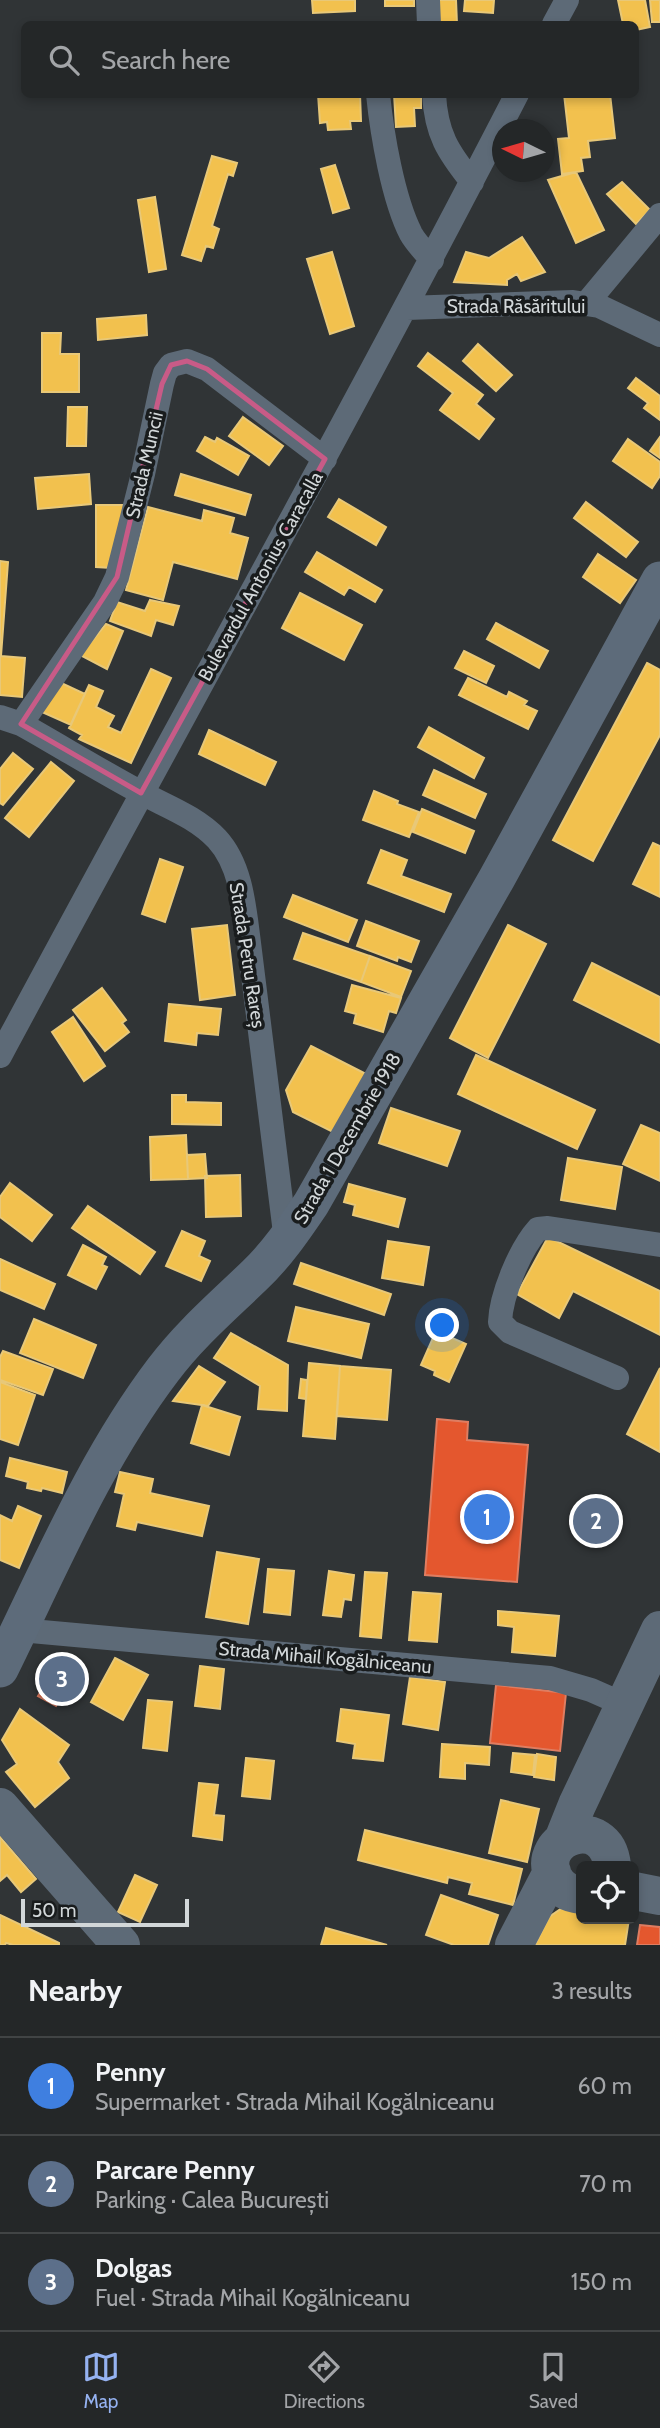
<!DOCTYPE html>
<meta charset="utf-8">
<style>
:root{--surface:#242728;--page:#303334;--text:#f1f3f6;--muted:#a3a5a8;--line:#414445;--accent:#95b2f1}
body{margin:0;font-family:Cabin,sans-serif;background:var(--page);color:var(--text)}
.controls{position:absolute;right:21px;bottom:21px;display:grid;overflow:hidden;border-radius:10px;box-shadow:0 4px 10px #0003}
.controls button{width:63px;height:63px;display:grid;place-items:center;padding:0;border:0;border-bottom:2px solid var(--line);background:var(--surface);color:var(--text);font:35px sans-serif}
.compass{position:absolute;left:492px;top:119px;width:63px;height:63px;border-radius:50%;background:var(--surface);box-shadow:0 4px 10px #0003;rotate:275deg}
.scale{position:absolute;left:21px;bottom:18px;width:168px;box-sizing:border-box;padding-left:7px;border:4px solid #d2d7d9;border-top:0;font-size:19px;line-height:24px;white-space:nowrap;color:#d2d7d9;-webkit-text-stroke:5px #191c1d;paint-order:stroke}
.you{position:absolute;left:443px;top:1326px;width:24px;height:24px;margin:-18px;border:5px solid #fff;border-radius:50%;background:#1a73e8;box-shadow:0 0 0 10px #1a73e833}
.badge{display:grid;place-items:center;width:46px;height:46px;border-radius:50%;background:var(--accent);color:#fff;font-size:23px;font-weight:700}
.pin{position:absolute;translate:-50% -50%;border:4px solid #fff;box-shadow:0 2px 7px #0006}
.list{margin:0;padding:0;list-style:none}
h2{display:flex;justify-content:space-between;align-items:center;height:91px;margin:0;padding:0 28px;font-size:30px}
h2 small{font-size:23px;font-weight:400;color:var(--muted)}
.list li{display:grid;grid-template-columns:46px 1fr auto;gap:21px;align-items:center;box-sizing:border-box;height:98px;padding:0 28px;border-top:2px solid var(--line)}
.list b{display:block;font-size:26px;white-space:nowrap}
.list p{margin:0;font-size:23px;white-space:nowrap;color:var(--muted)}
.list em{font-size:23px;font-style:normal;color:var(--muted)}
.icon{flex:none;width:38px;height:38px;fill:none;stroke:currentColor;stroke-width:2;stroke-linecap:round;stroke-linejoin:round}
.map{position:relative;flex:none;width:660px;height:1945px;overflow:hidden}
.search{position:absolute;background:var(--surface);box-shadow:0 4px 10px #0003;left:21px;right:21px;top:21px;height:77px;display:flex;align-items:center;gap:18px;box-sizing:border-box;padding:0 24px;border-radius:10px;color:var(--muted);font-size:26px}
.sheet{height:385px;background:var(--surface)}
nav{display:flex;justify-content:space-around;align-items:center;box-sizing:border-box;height:98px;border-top:2px solid var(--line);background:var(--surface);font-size:19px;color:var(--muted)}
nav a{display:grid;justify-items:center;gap:4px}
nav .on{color:var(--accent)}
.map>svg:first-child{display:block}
.homes{fill:#f2c14e;stroke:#e8c878;stroke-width:2}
.shops{fill:#e4572e;stroke:#df7d61;stroke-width:2}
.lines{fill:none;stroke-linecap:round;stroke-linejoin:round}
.minor{stroke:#5d6a77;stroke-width:24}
.secondary{stroke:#5d6b7a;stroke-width:37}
.primary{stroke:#5d6a77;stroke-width:38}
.marked{fill:none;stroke:#c85b87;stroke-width:5;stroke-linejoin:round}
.labels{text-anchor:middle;stroke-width:7;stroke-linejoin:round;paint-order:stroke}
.street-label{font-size:19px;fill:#d2d7d9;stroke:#191c1d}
</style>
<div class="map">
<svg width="660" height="1945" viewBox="0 0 660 1945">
<rect width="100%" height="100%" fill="#303436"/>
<path class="homes" d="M312,0h43v11l-42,2z
M385,0h29v6h-29z
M435,0h21l1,24h-22z
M465,0h29l-1,13 -29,-2z
M618,0h27l5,27 -14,3v-6h-13z
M650,0h10v22h-8z
M318,94h42l1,27h-11l1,8 -23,1 -1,-8 -7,1z
M394,94h27v14h-7l1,18 -19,1z
M564,94h46l5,44 -27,3 2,16 -9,1 2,13 -21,3 -4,-35 11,-1z
M212,156l25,7 -4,13 -5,-2 -16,52 7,3 -6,19 -7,-2 -5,15 -19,-6z
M335,165l14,43 -16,5 -12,-44z
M576,172l28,58 -28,13 -28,-63z
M622,182l28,28 -14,14 -29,-30z
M155,197l11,72 -17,3 -11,-72z
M522,237l23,35 -24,9 -4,-7 -10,6v5l-53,-3 12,-30 23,6z
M332,252l22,74 -24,8 -23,-75z
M146,315l1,20 -49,5 -1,-21z
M42,333h19l-1,21h19v38h-37z
M478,344l34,31 -16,16 -33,-30z
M428,353l55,42 -7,9 18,15 -15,20 -39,-29 13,-17 -35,-27z
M636,378l24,18v24l-16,-12 4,-5 -20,-15z
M68,407h19l-1,39h-19z
M243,417l40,29 -14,19 -40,-29z
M205,437l10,5 2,-4 32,18 -11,19 -41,-24z
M660,437v21l-10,-7z
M628,439l32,23v14l-8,12 -39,-27z
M89,474l2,30 -53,5 -3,-31z
M181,474l70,21 -6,20 -70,-20z
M339,499l47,28 -10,18 -48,-28z
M586,502l52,40 -12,15 -52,-39z
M96,505h29l-14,63 -15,-1z
M148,507l54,14 2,-11 30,8 -4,15 18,5 -11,41 -64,-17 -10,38 -37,-10z
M317,552l65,38 -7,12 -26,-15 -5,8 -39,-23z
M598,554l38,26 -16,23 -37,-26z
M0,561l8,1 -7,94 24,2 -3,39 -22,-2z
M300,593l62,32 -18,35 -62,-32z
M150,600l29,6 -6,19 -17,-5 -5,16 -41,-15 7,-19 28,9z
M496,623l52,28 -9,17 -52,-29z
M106,624l17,7 -16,38 -27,-14z
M464,651l30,15 -8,17 -31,-15z
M647,663l13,7v65l-67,126 -40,-21z
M151,669l20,9 -40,85 -52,-24 3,-4 -13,-7 20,-43 14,6 -7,16 18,9 -6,11 13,6z
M468,678l39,19 2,-5 18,9 -3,4 13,6 -9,18 -69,-34z
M59,682l26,12 -14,31 -29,-13z
M429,727l55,31 -10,20 -56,-31z
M209,730l67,32 -11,23 -66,-31z
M13,753l20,16 -30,36 -3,-2v-34z
M51,762l23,19 -45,56 -24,-19z
M434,770l52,24 -11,24 -52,-23z
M374,791l24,10 -1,3 22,8 -10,25 -46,-17z
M422,809l52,22 -9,22 -52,-21z
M653,843l7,3v51l-27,-13z
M381,850l26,10 -6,16 50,18 -7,18 -76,-29z
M160,859l23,8 -18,55 -23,-8z
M293,895l64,25 -9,22 -64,-25z
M366,921l53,20 -8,21 -13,-5 -1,4 -40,-15z
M227,925l8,70 -35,5 -8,-71z
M508,925l38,19 -58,114 -38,-20z
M303,933l67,23 -9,26 -67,-23z
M370,956l41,15 -10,26 -40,-15z
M592,963l68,34v46l-86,-43z
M352,985l49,13 -5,15 -7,-2 -6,21 -29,-9 2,-9 -11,-3z
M102,988l24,32 -4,3 7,9 -24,19 -32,-41z
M169,1004l52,5 -3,26 -21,-2 -1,12 -31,-4z
M73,1017l32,49 -21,15 -32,-49z
M311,1046l57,29 -31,59 -44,-22 -7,-22z
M476,1055l119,55 -18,39 -119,-55z
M172,1095h14v7l35,1v22l-49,-1z
M391,1108l69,23 -13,35 -68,-23z
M641,1125l19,8v48l-37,-17z
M186,1135l2,44 -37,1 -1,-43z
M205,1154l2,24 -19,1 -1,-24z
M568,1158l54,9 -7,42 -54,-9z
M240,1175l1,41 -35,1 -1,-41z
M10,1183l42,32 -20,26 -32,-24v-20z
M349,1184l56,15 -7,28 -45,-12 2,-10 -11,-3z
M88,1206l67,46 -15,22 -68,-46z
M182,1231l23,10 -6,15 11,5 -9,20 -35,-15z
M548,1237l112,54v44l-87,-44 -14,27 -42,-24z
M388,1241l41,6 -6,38 -41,-7z
M83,1245l23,12 -4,8 5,2 -11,22 -28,-14z
M0,1259l55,25 -11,25 -44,-19z
M301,1263l90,31 -7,21 -90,-31z
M296,1307l73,17 -8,34 -73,-17z
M34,1319l62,26 -13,33 -63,-25z
M436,1331l30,13 -17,38 -15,-7 1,-4 -14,-6z
M231,1333l57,32 -1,46 -29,-2 2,-23 -46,-28z
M3,1351l50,18 -10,26 -43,-15v-23z
M309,1363l31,3 -5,73 -32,-3z
M199,1366l26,16 -17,24 -35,-5z
M340,1366l51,4 -4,50 -50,-4z
M660,1368v84l-33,-18z
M301,1379l6,1 -1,19 -7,-1z
M0,1382l35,13 -17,50 -18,-6z
M202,1405l38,12 -11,38 -38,-12z
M10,1458l57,14 -5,21 -20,-5 -1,3 -14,-3 1,-6 -22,-6z
M120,1472l33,7 -3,14 59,13 -7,30 -65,-14 -2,8 -18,-4 7,-32 -9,-2z
M18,1506l23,10 -22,52 -19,-8v-45l12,6z
M217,1552l42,7 -11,65 -42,-7z
M268,1569l26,2 -4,44 -26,-3z
M329,1571l25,4 -3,25 -7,-1 -3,18 -18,-2z
M365,1572l22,1 -6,65 -21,-2z
M413,1592l28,2 -4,48 -28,-2z
M498,1611l61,5 -4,40 -43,-4 2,-25 -16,-2z
M115,1658l33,17 -25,45 -32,-18z
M200,1666l24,3 -4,40 -25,-3z
M410,1677l35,5 -7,48 -35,-6z
M148,1700l24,2 -5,49 -24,-3z
M20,1709l49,36 -11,17 11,16 -34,29 -29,-35 11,-8 -15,-24z
M341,1709l48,6 -6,46 -30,-3 2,-14 -18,-3z
M442,1744l48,3 -1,18 -24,-2v16l-25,-2z
M513,1753l22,2 -2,20 -22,-3z
M537,1754l19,3 -2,23 -20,-3z
M246,1758l28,3 -4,38 -28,-3z
M199,1783l19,2 -4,30 10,1 -2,24 -29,-4z
M501,1800l38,9 -12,53 -38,-9z
M365,1830l157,39 -9,36 -44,-11 3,-11 -24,-6 -1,6 -89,-23z
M0,1837l36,42 -15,13 -14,-17 -7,6z
M135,1875l22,10 -17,37 -22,-10z
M441,1895l57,20 -10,30h-34l-28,-10z
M562,1908l19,1v10h48l-4,26h-90l14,-28z
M0,1915l59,28v2h-46l-7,-2 -1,2h-5z
M326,1928l61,17h-66z"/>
<path class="shops" d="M437,1419l31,3 -1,18 61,5 -11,137 -92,-7z
M61,1656l17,10 -22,40 -18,-10z
M496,1685l70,8 -6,58 -70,-8z
M640,1925l20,2v18h-23z"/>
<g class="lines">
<path class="minor" d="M428,0l1,24
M554,24l13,-24
M378,94c4,40 15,105 33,140 5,9 14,18 21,26
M434,94c2,40 14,58 38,88
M586,304l74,-89
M407,308l166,-6 26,4 61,29
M0,717l21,7c39,22 78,46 117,67 27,15 57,25 79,48 23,25 27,64 31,96l38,306
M21,724l84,-122 12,-25 26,-103 19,-90 3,-11 6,-8 16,-4 20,8 118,90
M0,1056c172,-321 350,-638 517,-962
M617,1378l-107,-46 -10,-10c1,-27 20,-73 38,-93l10,-1 112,17
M20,1630l530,48 41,12 34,15"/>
<path class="secondary" d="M0,1669c50,-101 94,-208 163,-299 27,-36 60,-64 92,-95 22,-21 39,-46 56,-71l186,-326 163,-298"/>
<path class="primary" d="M0,1807l121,138
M563,1840l14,-35 83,-175
M634,1891l26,5
M581,1895c-11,-1 -21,-6 -27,-17 -21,-41 53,-67 58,-12
M514,1945l38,-73"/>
</g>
<path class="marked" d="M187,361l20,8 118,90 -184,334 -120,-69 96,-147 45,-193 9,-19z"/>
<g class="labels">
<g class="street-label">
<text x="516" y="313">Strada Răsăritului</text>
<text transform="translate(144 465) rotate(-77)" y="7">Strada Muncii</text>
<text transform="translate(260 576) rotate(-61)" y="7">Bulevardul Antonius Caracalla</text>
<text transform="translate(248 955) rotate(81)" y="7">Strada Petru Rareș</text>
<text transform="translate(347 1138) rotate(-60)" y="7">Strada 1 Decembrie 1918</text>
<text transform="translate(325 1657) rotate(5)" y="7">Strada Mihail Kogălniceanu</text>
</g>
</g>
</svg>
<div class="controls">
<button><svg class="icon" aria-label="locate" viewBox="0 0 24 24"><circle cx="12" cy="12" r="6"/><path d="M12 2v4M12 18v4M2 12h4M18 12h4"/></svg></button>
</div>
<svg class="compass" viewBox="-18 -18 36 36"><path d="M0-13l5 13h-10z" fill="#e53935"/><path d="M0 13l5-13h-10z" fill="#a3a5a8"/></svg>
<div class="scale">50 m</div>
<div class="you"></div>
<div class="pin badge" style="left:487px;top:1517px;background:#3f7fe0">1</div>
<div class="pin badge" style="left:596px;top:1521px;background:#5c6f8a">2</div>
<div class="pin badge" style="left:62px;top:1679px;background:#5c6f8a">3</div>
<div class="search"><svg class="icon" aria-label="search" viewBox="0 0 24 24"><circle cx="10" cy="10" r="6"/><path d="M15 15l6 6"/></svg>Search here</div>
</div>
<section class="sheet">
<h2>Nearby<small>3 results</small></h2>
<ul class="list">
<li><span class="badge" style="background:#3f7fe0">1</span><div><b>Penny</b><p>Supermarket · Strada Mihail Kogălniceanu</p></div><em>60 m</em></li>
<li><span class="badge" style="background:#5c6f8a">2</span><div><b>Parcare Penny</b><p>Parking · Calea București</p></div><em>70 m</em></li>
<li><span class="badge" style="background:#5c6f8a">3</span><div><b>Dolgas</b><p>Fuel · Strada Mihail Kogălniceanu</p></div><em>150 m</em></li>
</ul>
</section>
<nav>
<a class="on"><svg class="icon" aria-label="map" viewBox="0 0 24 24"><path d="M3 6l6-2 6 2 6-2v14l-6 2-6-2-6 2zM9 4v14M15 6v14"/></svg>Map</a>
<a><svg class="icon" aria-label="directions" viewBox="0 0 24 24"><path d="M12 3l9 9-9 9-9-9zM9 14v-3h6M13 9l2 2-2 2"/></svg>Directions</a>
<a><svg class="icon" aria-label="saved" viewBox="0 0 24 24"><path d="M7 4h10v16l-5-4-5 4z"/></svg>Saved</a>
</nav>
